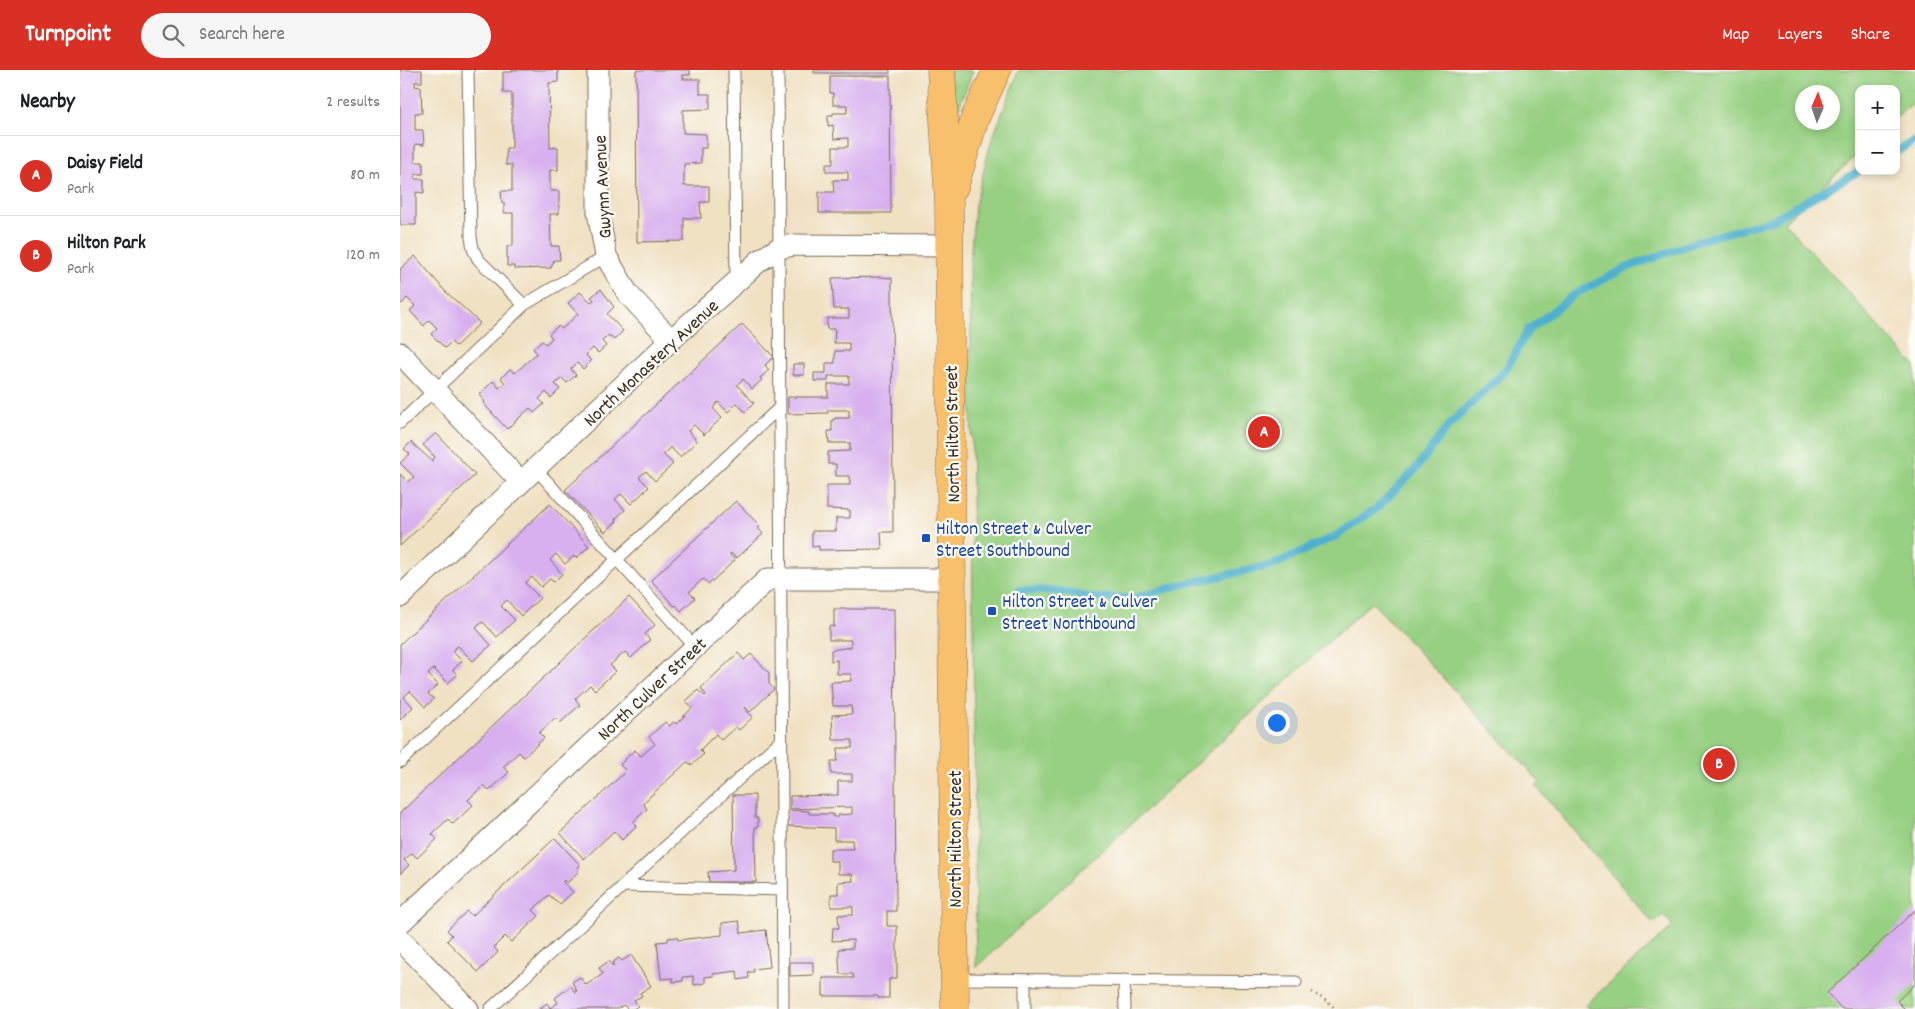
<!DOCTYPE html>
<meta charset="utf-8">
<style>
:root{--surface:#fff;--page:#f6f6f6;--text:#202124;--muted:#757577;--line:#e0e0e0;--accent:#d93025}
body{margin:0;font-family:Dekko,sans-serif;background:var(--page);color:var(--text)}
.controls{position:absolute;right:15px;top:15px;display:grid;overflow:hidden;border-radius:10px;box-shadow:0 2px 8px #0003}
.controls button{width:45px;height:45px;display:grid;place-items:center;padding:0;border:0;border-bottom:1px solid var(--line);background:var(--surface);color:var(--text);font:25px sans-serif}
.compass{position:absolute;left:1395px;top:15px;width:45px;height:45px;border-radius:50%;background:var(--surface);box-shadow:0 2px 8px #0003;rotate:2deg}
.you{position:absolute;left:876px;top:652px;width:18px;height:18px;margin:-12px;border:4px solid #fff;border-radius:50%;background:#1a73e8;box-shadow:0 0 0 8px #1a73e833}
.badge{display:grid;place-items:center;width:32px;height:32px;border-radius:50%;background:var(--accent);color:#fff;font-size:16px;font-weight:700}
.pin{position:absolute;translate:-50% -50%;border:2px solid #fff;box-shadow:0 1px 5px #0006}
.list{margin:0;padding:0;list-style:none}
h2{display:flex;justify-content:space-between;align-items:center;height:65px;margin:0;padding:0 20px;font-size:21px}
h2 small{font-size:16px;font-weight:400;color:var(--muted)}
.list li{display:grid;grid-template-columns:32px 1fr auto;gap:15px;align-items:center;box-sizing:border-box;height:80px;padding:0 20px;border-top:1px solid var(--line)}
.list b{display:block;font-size:19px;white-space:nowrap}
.list p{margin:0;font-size:16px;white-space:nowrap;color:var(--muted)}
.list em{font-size:16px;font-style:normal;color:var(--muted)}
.icon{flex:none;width:28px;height:28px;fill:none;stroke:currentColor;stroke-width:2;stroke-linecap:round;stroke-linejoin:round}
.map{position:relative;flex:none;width:1515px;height:939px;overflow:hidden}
header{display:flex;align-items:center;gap:30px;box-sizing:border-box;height:70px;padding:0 25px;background:var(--accent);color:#fff}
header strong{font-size:24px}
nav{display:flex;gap:28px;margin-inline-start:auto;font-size:18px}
.search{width:350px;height:45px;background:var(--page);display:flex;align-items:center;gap:12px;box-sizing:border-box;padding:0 18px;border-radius:28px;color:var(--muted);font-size:19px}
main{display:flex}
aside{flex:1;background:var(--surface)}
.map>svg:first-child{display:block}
.green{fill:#98d083;stroke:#6a7d50;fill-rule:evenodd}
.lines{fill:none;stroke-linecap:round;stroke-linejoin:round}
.stream{stroke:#4eb0cd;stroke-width:8}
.building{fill:#d8b0ef}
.lane-casing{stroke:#7a6a58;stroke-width:13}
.street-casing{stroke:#7a6a58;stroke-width:23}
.primary-casing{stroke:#7a6a58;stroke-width:29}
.path{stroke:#7a6a58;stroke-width:3;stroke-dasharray:1 4;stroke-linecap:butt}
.lane{stroke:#fff;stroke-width:11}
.street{stroke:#fff;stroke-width:21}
.primary{stroke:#f8bf6c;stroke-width:28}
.transit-dot{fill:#1a4fb4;stroke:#fdfcf7;stroke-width:2}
.labels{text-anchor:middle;stroke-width:4.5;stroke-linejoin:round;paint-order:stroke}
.street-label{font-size:19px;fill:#3b2a1e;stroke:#fdfcf7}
.transit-label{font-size:19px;fill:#164399;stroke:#fdfcf7;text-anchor:start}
</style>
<header>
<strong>Turnpoint</strong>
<div class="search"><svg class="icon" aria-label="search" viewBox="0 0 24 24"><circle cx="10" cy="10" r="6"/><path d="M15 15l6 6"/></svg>Search here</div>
<nav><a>Map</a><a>Layers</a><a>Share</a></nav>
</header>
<main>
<aside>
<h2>Nearby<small>2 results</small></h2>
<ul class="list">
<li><span class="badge">A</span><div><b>Daisy Field</b><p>Park</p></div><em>80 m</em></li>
<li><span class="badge">B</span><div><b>Hilton Park</b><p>Park</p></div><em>120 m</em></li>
</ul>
</aside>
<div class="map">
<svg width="1515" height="939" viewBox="0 0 1515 939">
<rect width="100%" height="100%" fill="#fdfcf7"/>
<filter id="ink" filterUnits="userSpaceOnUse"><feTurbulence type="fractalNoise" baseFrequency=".02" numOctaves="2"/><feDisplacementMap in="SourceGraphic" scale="10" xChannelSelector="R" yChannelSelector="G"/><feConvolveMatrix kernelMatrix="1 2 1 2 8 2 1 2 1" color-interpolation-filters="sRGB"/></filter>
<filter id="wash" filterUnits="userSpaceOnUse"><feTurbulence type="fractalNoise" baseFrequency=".0096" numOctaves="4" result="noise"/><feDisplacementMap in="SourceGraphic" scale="20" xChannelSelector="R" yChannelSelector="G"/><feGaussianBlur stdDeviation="1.12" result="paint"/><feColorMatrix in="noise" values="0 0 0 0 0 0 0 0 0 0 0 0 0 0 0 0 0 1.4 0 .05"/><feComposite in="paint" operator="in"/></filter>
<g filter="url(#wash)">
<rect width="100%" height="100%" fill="#f0e1c3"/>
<path class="green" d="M550,0h23l-17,45z
M619,0h896v31l-19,17v-29h-37v64l-75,69 131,144v643h-326l-4,-4 88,-79 -10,-11 -10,8 -117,-137 4,-4 -168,-180 -396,365 -6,-706 5,-56 16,-63zM1402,22h30v30h-30z"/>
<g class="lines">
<path class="stream" d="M1496,82l19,-12
M620,520l39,1 32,7h43l50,-14 89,-19 63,-29 41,-28 37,-37 37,-48 54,-52 23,-41 47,-36 51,-26 79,-29 67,-19 87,-49"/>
</g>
<g id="blocks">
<path class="building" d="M0,0h22v12h-7v4l6,1 1,26h-7v17h8l1,15 -9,-1v18h8v12h-7l-1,5h9v14l-8,-1v33h-16z
M112,0h46v12l-9,1 1,65 8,-1v23h-8v21h9v23h-9l1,32h8l1,14h-6l-3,8 -37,1v-3h-7v-20h6v-33h-9v-10h-2l-1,-12h11v-26h-6v-17h6v-55h-9v-21h9z
M236,0h54v5h-7v4h17v15h10v15l-27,1v23l23,1v14h-5v15l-17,1v22h25v16h-9l1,16h-17v23l-47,1z
M414,0h76v3h-76z
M430,6h60l1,137h-72v-21h15l-1,-12h15v-8h-22v-8h7v-17h15v-9l-14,1 -1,-14 -5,1v-11h5v-2h14v-8h-14v-12h-3z
M15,186l30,35 35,32 -24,23 -5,-4 -6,6 -14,-14 6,-6 -8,-8 -5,6 -14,-15 5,-5 -8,-8 -5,6 -2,-2v-33z
M481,207l11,1 1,254h-12l1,17 -63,1v-4l-7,1v-16h24v-13h14v-8l-23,-1v-24h23v-9h-14v-12h-8v-12l22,-1v-8h-21l-1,-12h4v-11l3,-1v-1h14v-8h-21v3l-40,1v-17h40v-13h21v-8h-21v5h-14v-8h12v-10h9v-12h14v-8h-15l1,-14h-8v-11h22v-9h-15l-2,-31z
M201,219l13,18 -7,7 16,17 -9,9 -5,-5 -7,6 4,5 -8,7 -5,-5 -7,7 5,6 -8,8 -6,-6 -6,6 5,6 -9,8 -5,-5 -7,6 5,5 -9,9 -5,-6 -7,7 5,5 -10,9 -4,-5 -23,21 -24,-26 2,-1 -6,-7 14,-14 6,7 6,-5 -4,-5 9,-9 5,4 22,-20 -4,-4 9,-8 4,3 6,-6 -3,-4 9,-8 4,3 16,-15 -10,-11 12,-11 11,10 3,-2 -3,-3z
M342,254l32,33 -9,8 4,5 -9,8 2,2 -10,9 -9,-10 -6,6 17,18 -9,9 -8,-9 -9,9 -10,-10 -5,6 9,10 -9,8 -9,9 -10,-10 -6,6 9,10 -17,16 -10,-10 -3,4 -4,3 10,10 -18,17 -9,-10 -7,6 10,10 -18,17 -10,-10 -6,5 10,11 -10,9 2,2 -12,11 -40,-42z
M393,294h11v11h-11z
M36,363l39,42 -75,71v-72l8,8 6,-5 -14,-14 10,-9 -6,-5 7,-7 21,19 3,-4 -12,-12z
M336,431l24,25 -2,2 5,6 -26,24 -7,-5v2l5,5 -26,24 -6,-5 -14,13 6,6 -14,13 -5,-6 -2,1 -23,-26z
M150,434l39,42 -12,12 -3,-2 -9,8 -9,-10 -6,6 12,14 -8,8 -4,-3 -9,8 -9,-10 -7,6 15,15 -19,18 -14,-16 -6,6 14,14 -18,17 -14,-15 -4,3 -3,3 15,17 -18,16 -15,-15 -3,2 -3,3 10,10 -9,9 4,5 -9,8 -14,-14 -6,5 10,11 -10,9 6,5 -9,8 -15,-16 -6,6 9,10 -13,13v-76z
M229,527l26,28 -10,9 5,6 -19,18 -6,-6 -15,13 6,6 -21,19 -5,-5 -15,14 5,6 -20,18 -5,-5 -16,15 5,5 -20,19 -5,-5 -16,15 6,5 -20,19 -5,-6 -16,15 5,5 -20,19 -5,-5 -16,15 5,5 -20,19 -5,-5 -8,7 5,5 -9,9v-61z
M434,539h60l2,302h-9v15h10v52l-8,1v19h-11v-2h-55v-18h31l-1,-4h-13l-1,-13v-12l14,-1v-8l-21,1 1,-13h6l-1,-13h15v-8h-22v-13h7v-12l15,-1 -1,-7h-14v-13h-8v-12h23l-1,-9h-18v-12l-47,-2v-16l22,1v3h24v3h5v-2l14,-1v-7l-62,2v-13l48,-1v-14h14v-7h-21v-13h6l1,-13h14v-8h-19l-1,-25 20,-1 -1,-8h-18l-2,-24 20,-1v-7h-14v-14l-6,1v-11l20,-3v-7h-22v-14l5,1z
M338,583l6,7 7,-6 18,19v11l5,5 -24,23 -5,-5 -1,1 9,9 -14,13 -3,-3 -15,13 -5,-6 -16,16 4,4 -12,11 -5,-3 -44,41 4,6 -14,13 4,3 -15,15 -8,-9 -30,28 -24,-26 66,-62 -6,-6 7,-8 8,-7 6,6 14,-12 -6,-7 16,-15 4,4 5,-4 2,2 16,-16 -6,-7 12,-11 7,6 1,-1 -5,-7z
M333,725h22v23h3v9h-3l1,55h-47l-1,-10 26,-2z
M155,768l25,27 -3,4 2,2 -12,12 -3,-3 -1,2 10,10 -13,12 -11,-9 -16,15 6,6 -28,26 -6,-6 -11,11 4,5 -20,20 -31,-31 5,-6 -5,-5 20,-19 5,5z
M1515,840v74l-18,17 8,8h-63l-15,-16z
M339,851l2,12 25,-3 4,37 -17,2 1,3h-6l1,6 -11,2 -1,-9 -24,3v2l-8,1v6l-11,2 -1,-9 -10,1v4l-10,1v-4l-12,1 -4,-37 11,-1v-3l9,-1 1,3 44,-5v-12z
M231,885l20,31 -11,7 2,3 -8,4 4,6 -5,3h-6l-3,-4 -7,4h-78l8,-6 3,5 8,-5 -3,-5 16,-12 4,6 2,-1 -5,-9 8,-5 6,8 17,-11 -4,-6 10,-7 4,6 1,-1 -2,-3 7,-5 3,3z
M390,892h23v13l-23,1z"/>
</g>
</g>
<g filter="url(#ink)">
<use href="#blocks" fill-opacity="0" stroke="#7a6a58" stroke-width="1"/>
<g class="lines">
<g class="lane-casing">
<path id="lane" d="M68,0l3,167 2,12 5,10 46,46
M334,0l2,212
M378,0l5,939
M0,353l124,-118 82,-49
M136,399l159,178
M0,692l380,-355
M223,816l159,4
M555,909l341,3
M625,910v29
M724,910l1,29
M90,939l291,-269"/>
</g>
<g class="street-casing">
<path id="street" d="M198,0v142l8,44 22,38 43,46
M0,283l121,129
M0,527l271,-257 65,-58 23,-21 20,-13 15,-3 155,1
M0,853l368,-344h185
M0,869l68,70"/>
</g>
<g class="primary-casing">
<path id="primary" d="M541,0l8,133 6,806
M554,117l21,-69 22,-48"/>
</g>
<path class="path" d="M912,922l16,10 8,7"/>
<use href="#lane" class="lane"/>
<use href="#street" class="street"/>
<use href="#primary" class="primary"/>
</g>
</g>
<g class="transit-dot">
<rect x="521" y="463" width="10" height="10" rx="2.5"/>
<rect x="587" y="536" width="10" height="10" rx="2.5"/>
</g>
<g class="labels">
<g class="street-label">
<text transform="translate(201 117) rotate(-93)" y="7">Gwynn Avenue</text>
<text transform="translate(250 292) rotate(-43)" y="7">North Monastery Avenue</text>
<text transform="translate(551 364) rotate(-91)" y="7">North Hilton Street</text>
<text transform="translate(251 618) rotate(-43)" y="7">North Culver Street</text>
<text transform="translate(554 769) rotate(-90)" y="7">North Hilton Street</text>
</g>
<g class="transit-label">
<text x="536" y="464">Hilton Street &amp; Culver<tspan x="536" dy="22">Street Southbound</tspan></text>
<text x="602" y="537">Hilton Street &amp; Culver<tspan x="602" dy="22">Street Northbound</tspan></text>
</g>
</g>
</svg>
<div class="controls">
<button>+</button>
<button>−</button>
</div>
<svg class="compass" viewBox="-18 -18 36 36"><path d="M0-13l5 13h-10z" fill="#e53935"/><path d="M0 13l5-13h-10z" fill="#757577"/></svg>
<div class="you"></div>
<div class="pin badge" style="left:864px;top:362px">A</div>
<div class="pin badge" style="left:1319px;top:694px">B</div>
</div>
</main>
